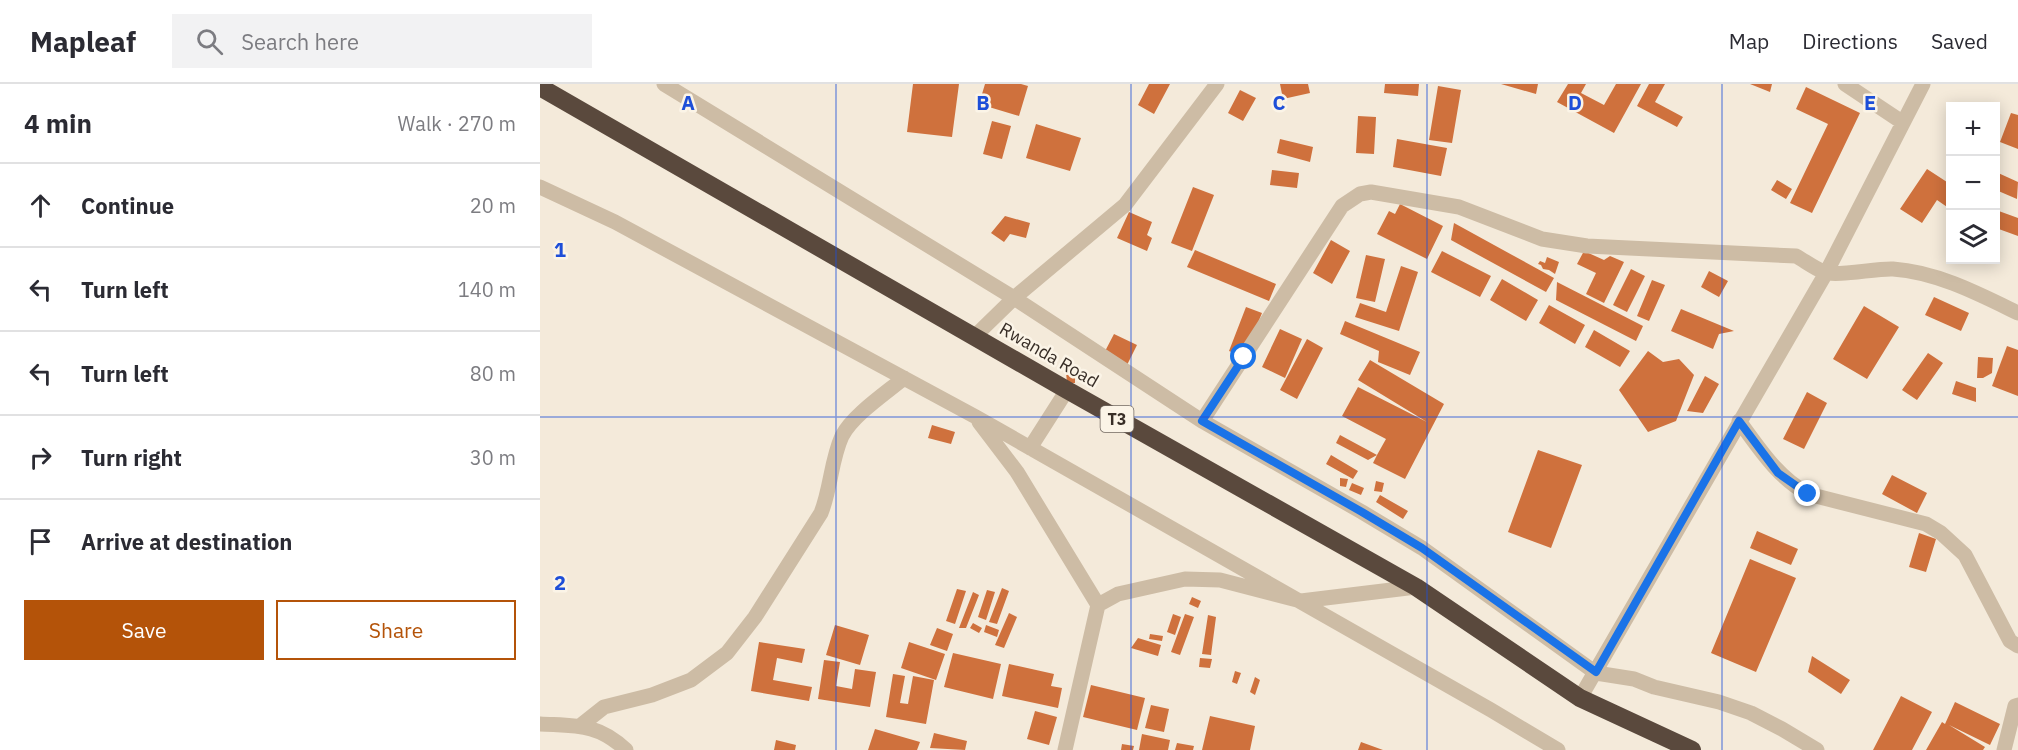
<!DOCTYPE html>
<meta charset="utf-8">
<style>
:root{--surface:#fff;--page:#f2f2f3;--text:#2b2b33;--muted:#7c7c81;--line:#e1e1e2;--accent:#b45309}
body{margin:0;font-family:"IBM Plex Sans",sans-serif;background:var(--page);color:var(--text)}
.controls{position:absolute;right:18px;top:18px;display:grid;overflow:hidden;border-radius:0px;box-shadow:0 3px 15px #0003}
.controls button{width:54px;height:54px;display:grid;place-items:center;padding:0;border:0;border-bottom:2px solid var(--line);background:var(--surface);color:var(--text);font:30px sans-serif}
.stop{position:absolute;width:18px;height:18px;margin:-14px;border:4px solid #1a73e8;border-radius:50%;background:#fff}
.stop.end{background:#1a73e8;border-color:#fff;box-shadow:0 2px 6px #0008}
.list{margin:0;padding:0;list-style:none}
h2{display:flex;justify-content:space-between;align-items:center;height:78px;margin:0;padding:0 24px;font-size:26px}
h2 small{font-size:20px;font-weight:400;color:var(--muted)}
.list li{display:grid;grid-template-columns:39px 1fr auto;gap:18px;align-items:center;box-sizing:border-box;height:84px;padding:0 24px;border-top:2px solid var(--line)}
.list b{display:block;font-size:22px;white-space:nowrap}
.list em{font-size:20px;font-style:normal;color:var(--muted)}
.actions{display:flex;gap:12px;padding:18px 24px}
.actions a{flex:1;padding:14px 0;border:2px solid var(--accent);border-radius:0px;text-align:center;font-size:21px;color:var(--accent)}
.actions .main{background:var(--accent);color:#fff}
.icon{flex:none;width:33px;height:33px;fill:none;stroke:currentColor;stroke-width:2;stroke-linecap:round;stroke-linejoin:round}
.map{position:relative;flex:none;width:1478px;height:666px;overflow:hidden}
header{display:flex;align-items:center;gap:36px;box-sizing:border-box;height:84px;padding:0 30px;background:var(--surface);border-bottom:2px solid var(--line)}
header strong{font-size:28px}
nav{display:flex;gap:33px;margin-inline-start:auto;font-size:21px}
.search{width:420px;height:54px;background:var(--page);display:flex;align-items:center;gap:15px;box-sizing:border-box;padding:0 21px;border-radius:0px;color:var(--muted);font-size:22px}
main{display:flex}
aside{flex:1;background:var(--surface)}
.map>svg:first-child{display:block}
.building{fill:#cf713d}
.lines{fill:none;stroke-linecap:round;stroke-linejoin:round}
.minor{stroke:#cdbca5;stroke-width:15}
.highway{stroke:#5a493d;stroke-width:18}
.route{stroke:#1a73e8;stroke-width:8}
.grid{fill:none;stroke:#1d4ed8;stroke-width:1.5;stroke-opacity:0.55}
.labels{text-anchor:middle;stroke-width:5;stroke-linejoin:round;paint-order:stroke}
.shield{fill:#fbf4e7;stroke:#726961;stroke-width:1.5}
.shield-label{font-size:16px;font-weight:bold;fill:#382e27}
.street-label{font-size:18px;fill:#382e27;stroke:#fbf4e7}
.grid-label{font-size:20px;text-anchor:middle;font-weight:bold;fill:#1d4ed8;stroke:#fbf4e7;stroke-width:5;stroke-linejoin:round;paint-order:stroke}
</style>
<header>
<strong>Mapleaf</strong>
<div class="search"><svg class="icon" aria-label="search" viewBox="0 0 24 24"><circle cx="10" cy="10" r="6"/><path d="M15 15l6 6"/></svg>Search here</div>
<nav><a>Map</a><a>Directions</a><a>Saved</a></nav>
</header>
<main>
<aside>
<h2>4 min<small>Walk · 270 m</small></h2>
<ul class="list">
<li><svg class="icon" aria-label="ahead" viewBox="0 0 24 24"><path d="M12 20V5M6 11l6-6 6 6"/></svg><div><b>Continue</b></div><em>20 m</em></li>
<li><svg class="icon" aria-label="left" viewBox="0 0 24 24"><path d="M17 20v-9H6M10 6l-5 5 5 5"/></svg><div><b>Turn left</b></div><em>140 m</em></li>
<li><svg class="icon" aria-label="left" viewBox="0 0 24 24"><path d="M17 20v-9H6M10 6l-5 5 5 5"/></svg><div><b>Turn left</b></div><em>80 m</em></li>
<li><svg class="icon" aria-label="right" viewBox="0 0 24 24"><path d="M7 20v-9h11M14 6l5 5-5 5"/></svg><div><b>Turn right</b></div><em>30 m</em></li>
<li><svg class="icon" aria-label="arrive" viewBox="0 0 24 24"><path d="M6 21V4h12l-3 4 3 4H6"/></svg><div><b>Arrive at destination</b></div></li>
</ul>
<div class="actions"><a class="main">Save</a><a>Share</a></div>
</aside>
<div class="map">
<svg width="1478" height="666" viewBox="0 0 1478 666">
<rect width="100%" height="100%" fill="#f4eada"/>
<path class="building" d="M373,0h46l-7,53 -45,-5z
M445,0h36l7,2 -9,30 -40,-12z
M609,0h21l-16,30 -16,-9z
M740,0h28l2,9 -27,6z
M845,0h34l-1,12 -34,-3z
M961,0h37l-2,10z
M1028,0h18l-5,9 23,12 12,-21h25l-27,49 -57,-31z
M1109,0h16l-10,18 28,15 -6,10 -40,-21z
M1210,0h22l-2,8z
M898,2l23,4 -9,53 -23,-3z
M1266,3l54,26 -48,100 -22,-10 38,-79 -32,-15z
M700,6l16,8 -13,23 -15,-8z
M1471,29l7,2v34l-18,-7z
M818,32l18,1 -2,37 -18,-1z
M452,37l19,5 -9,33 -19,-5z
M496,40l45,14 -11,33 -44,-13z
M740,55l33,8 -3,15 -33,-9z
M857,55l50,9 -6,28 -48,-9z
M1387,85l23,15v25l-13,-9 -15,23 -22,-14z
M732,86l27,3 -2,15 -27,-3z
M1456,88l22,10 -1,17 -21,-9z
M1237,96l15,9 -6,10 -15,-9z
M653,103l21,8 -22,56 -21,-8z
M860,120l43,22 -16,33 -50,-25 12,-23 6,3z
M1456,126l22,8v18l-22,-8z
M589,128l23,10 -5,13 5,3 -5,13 -30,-13z
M465,132l25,7 -4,15 -16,-4 -6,8 -13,-9z
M914,139l100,55 -8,14 -95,-52z
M791,156l19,11 -18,33 -19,-11z
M655,166l81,34 -7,17 -82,-34z
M902,167l49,25 -11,21 -49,-25z
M1044,167l20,9 6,-4 14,6 -20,41 -18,-9 10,-21 -19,-9z
M826,171l19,4 -10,43 -19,-4z
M1007,173l12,5 -4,12 -6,-4 -6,-1 -2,-4 -3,-1 2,-3 5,2z
M861,182l17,6 -19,59 -44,-14 5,-14 26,9z
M1091,185l14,7 -18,36 -14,-7z
M1169,187l19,10 -9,16 -18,-10z
M962,195l36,21 -12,21 -36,-21z
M1112,196l13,5 -16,36 -12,-5z
M1017,198l86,44 -7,15 -80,-41z
M1394,213l35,16 -8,18 -36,-16z
M1009,221l36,20 -10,19 -36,-21z
M1324,222l35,21 -32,52 -34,-20z
M706,223l16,6 -18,44 -15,-6z
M1141,225l53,22 -15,3 -6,15 -42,-18z
M805,237l75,31 -10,23 -32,-13 1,-11 -39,-17z
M740,245l22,10 -17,39 -23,-11z
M1054,246l36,21 -10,16 -35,-20z
M574,250l23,11 -12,24 -23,-12z
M767,255l16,9 -26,51 -17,-9z
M1467,262l11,4v46l-26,-10z
M1108,267l15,11 16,-3 15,16 -18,46 -28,11 -29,-42z
M1388,269l15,10 -26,37 -15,-10z
M1438,273l15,1 -1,15 -9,5h-6z
M830,276l74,44 -39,75 -32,-16 4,-8 -9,5 -32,-17 4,-8 37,20 9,-16 -44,-23 16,-29 69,35 -69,-42z
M526,288h9v11h-8z
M1165,292l14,8 -16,29 -16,-2z
M1416,297l20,7v14l-24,-8z
M1267,308l20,11 -23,46 -21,-10z
M392,341l23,7 -4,12 -23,-6z
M998,366l44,15 -31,83 -43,-16z
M791,371l27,16 -5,8 -27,-15z
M1352,391l35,18 -10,20 -35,-19z
M800,394l8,1 -2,8 -6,-1z
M836,397l8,2 -2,9 -8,-1z
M812,399l12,5 -3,7 -12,-5z
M840,411l28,16 -5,8 -27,-17z
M1217,447l41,18 -7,16 -41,-17z
M1379,449l17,6 -10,33 -17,-5z
M1210,475l46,19 -40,94 -45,-19z
M462,504l7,3 -12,33 -8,-2z
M417,505l9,2 -11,33 -9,-3z
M447,506l8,2 -9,28 -8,-3z
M433,508l6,3 -13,33h-7z
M652,513l9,4 -3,7 -9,-4z
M469,529l8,4 -13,31 -9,-3z
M633,530l8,3 -6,18 -8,-3z
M645,530l9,3 -14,38 -9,-3z
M668,531l8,2 -5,38 -9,-1z
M433,539l9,5 -3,5 -9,-5z
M295,541l34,10 -9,30 -34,-10z
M446,541l13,5 -2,7 -13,-5z
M397,544l16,6 -6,17 -17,-6z
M610,550l13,2 -1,5 -13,-2z
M598,554l23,7 -3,11 -27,-8z
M219,558l46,7 -3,14 -25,-5 -4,22 39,7 -3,14 -58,-10z
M369,558l36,12 -9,26 -35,-12z
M413,569l48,11 -8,35 -49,-12z
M1272,572l38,24 -9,14 -33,-22z
M660,574l12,1 -2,9 -11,-1z
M284,576l16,2 -4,24 16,3 3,-20 21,3 -6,35 -52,-8z
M469,580l45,10 -3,12 11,2 -4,20 -56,-12z
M695,587l6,2 -4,11 -5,-2z
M353,590l12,2 -5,27 8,1 5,-28 21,4 -8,44 -40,-7z
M715,593l5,3 -5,15 -5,-3z
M551,601l54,13 -8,32 -54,-13z
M1361,612l31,16 -20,38h-39z
M1415,618l45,22 -10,21 -41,-20 36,22 -2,3h-57l16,-28 3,2z
M611,621l18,4 -5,23 -19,-4z
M495,627l22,6 -8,28 -22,-6z
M670,632l45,10 -5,24h-48z
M335,645l45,13 -3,8h-49z
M394,649l33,8 -2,9 -35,-2z
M602,650l28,6 -2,10h-29z
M236,656l20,5 -1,5h-21z
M821,658l22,8h-25z
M637,659l17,3 -1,4h-18z
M582,660l12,2 -1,4h-12z"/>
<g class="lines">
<path class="minor" d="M124,0l350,214 188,123 160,91 60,36 174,125 38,6 20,8 65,15 32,11 31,16 35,21
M1305,0l57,38
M0,103l75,35 361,195 515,293 67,40
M435,252l39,-38 111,-93 92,-121
M662,337l140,-215 18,-12 11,-2 88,15 83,32 45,7 209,10c9,5 18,12 28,16 11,5 53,-4 69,-3 44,3 86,25 125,44
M1199,337c20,27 38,56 69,73l118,30 15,9 24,22 45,86 8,5
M439,338l38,50 81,133 -33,145
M490,364l37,-58
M558,521l20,-11 67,-15 35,1 81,21 115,-14
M1040,614l246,-425 97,-189
M0,640c36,2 58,-1 86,26
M40,642l24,-19 48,-12 39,-15 36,-27 28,-36 66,-104c10,-25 10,-53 21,-77 11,-21 44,-43 62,-58
M1464,666l11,-44 3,-1"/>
<path class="highway" d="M0,3l527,303 349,197 164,111 112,52"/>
</g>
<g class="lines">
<path class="route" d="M704,273l-42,64 160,91 60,36 174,124 143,-251 39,52 30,21"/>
</g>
<path class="grid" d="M296,0v666M591,0v666M887,0v666M1182,0v666M0,333h1478"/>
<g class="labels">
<rect class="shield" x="560.5" y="322" width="33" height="26" rx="4.5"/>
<g class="shield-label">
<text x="577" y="341">T3</text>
</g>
<g class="street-label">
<text transform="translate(509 271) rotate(30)" y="6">Rwanda Road</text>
</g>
</g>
<g class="grid-label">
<text x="148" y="26">A</text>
<text x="443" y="26">B</text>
<text x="739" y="26">C</text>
<text x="1035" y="26">D</text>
<text x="1330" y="26">E</text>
<text x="20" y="173">1</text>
<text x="20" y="506">2</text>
</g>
</svg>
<div class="controls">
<button>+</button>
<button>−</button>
<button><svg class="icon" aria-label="layers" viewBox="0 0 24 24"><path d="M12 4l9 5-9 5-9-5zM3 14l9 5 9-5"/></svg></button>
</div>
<div class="stop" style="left:704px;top:273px"></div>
<div class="stop end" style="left:1268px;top:410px"></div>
</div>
</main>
